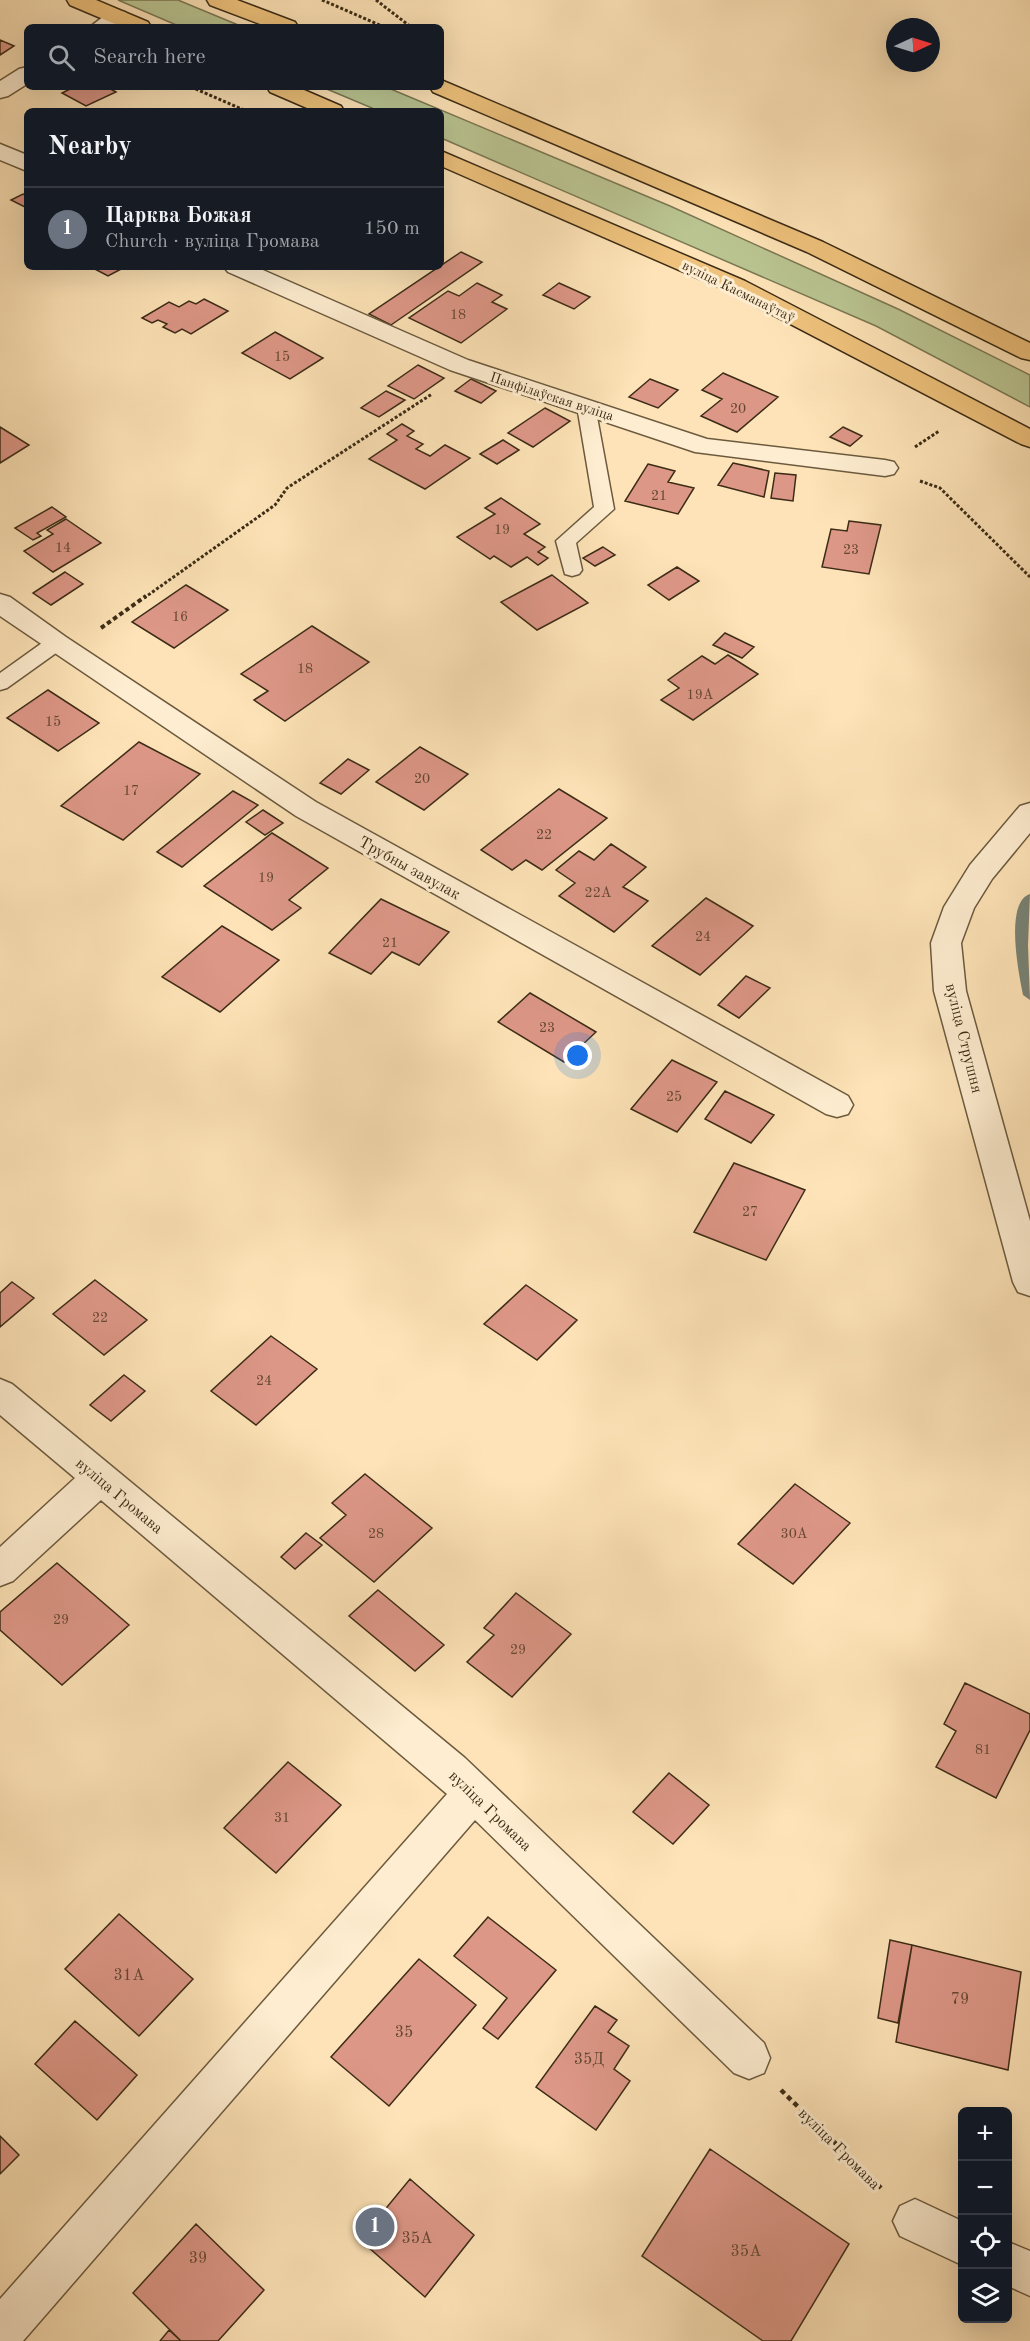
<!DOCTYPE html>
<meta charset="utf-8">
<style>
:root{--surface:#171b24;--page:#242831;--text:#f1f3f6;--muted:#9ea1a6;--line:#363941;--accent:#2563eb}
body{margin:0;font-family:"Old Standard TT",serif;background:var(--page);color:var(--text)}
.controls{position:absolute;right:18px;bottom:18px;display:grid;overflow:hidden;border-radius:9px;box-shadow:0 6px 24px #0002}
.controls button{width:54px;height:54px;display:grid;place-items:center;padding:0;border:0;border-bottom:2px solid var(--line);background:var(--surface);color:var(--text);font:30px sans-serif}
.compass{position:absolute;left:886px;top:18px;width:54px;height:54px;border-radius:50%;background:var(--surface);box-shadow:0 6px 24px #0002;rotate:86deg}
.you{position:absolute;left:578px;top:1056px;width:21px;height:21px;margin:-15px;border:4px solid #fff;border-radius:50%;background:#1a73e8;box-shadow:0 0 0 9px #1a73e833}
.badge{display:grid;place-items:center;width:39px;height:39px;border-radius:50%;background:var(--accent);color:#fff;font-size:20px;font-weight:700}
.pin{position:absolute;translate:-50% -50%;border:3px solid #fff;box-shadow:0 2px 6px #0006}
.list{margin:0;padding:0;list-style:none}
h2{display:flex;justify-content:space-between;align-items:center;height:78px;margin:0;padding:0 24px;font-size:26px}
h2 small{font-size:20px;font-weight:400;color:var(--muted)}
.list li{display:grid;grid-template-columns:39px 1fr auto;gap:18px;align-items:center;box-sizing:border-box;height:84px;padding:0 24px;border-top:2px solid var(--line)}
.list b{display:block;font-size:22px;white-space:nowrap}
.list p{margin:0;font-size:20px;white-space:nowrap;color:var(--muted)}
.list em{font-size:20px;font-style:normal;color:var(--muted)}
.icon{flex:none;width:33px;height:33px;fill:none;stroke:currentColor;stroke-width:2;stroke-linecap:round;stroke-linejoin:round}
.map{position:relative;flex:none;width:1030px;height:2341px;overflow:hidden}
.search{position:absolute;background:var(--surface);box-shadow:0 6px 24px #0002;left:24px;top:24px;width:420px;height:66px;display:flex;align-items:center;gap:15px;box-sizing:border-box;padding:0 21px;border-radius:9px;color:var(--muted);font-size:22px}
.panel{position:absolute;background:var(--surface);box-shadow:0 6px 24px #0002;left:24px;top:108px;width:420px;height:162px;border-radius:9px}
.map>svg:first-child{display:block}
.green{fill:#bac592;stroke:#7b7854;stroke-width:1.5}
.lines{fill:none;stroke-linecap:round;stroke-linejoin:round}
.stream{fill:#798376;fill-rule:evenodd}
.building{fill:#dd9787;stroke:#3c2c16;stroke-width:1.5}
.service-casing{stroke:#6c5a3e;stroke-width:3}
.minor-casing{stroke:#6c5a3e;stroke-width:3}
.primary-casing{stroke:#3c2c16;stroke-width:3}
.path-far2{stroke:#3c2c16;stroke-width:3;stroke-dasharray:3 2;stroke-linecap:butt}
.path-far1{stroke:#3c2c16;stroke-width:4;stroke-dasharray:4.5 3;stroke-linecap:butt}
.path{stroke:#3c2c16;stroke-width:4.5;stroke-dasharray:5 4;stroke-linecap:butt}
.service{fill:#feedd0;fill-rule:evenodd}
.minor{fill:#feedd0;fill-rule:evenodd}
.primary{fill:#eec27c;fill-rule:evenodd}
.labels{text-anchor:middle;stroke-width:6;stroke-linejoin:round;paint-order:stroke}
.far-street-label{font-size:14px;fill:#3c2c16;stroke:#feedd0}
.number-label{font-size:14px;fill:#644732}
.street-label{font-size:16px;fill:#3c2c16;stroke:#feedd0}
.near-number-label{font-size:16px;fill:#644732}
</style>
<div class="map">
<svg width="1030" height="2341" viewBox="0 0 1030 2341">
<rect width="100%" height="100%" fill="#fde3b7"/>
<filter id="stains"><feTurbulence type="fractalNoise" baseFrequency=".00333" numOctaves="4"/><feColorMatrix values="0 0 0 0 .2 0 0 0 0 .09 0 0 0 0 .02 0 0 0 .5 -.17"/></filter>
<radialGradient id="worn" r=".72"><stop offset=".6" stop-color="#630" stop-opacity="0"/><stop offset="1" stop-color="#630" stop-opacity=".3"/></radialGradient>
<path class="green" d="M118,0h60l65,27h-62z
M322,87h64l284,119 228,103 132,66v32l-154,-81 -435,-188v-27h-62z"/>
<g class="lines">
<path class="stream" d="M1030,894l-2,51 2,55 -7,-5c-4,-20 -19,-93 7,-101z"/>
</g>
<path class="building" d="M0,40l14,6 -14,9z
M74,87h33l9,5 -30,14 -24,-13z
M23,194l4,2v12l-16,-8z
M461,252l21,10 -91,63 -22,-11z
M91,267h34l-17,9z
M477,283l25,12 -10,7 15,7 -46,34 -52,-25 39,-27 11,5z
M559,283l31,14 -16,12 -31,-14z
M204,299l24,12 -37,23 -9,-5 -7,4 -12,-6 4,-3 -9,-4 -6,3 -10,-5 27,-16 10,5 10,-6 7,3z
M275,332l48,26 -33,21 -48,-26z
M418,365l26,13 -30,21 -26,-13z
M723,373l55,24 -41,35 -36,-16 21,-17 -20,-9z
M471,379l25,12 -15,12 -26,-12z
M650,379l28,11 -20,18 -29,-11z
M386,391l19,9 -26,17 -18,-9z
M545,408l25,13 -37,26 -25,-14z
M402,424l12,7 -7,5 16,8 -7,5 14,7 15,-11 25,13 -45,31 -56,-30 28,-19 -10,-6z
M0,427l29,18 -29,18z
M843,427l19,9 -12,10 -20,-9z
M503,440l16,10 -22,14 -17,-10z
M733,463l36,8 -5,26 -46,-12z
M648,464l27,7 -7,11 26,6 -16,26 -53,-13z
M775,473l21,2 -3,26 -22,-3z
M501,498l39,26 -16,10 21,13 -7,5 10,6 -10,7 -11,-8 -16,10 -17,-11 -4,3 -33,-22 38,-23 -10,-6z
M52,507l14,10 -29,16 4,3 -8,4 -18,-12z
M66,519l35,24 -48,29 -29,-21 29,-17 -6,-4z
M849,521l32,4 -12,49 -47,-7 9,-38 16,2z
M603,547l12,8 -20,11 -12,-8z
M677,567l22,14 -30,19 -21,-15z
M65,572l18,12 -32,21 -18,-12z
M552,575l36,28 -51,27 -36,-28z
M186,585l42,25 -54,38 -42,-26z
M312,626l57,36 -84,59 -31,-21 14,-9 -27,-17z
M725,633l29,14 -12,11 -29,-13z
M728,655l30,19 -65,46 -32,-20 18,-12 -11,-8 34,-24 13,8z
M48,690l51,33 -41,28 -51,-33z
M139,742l61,32 -77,66 -62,-34z
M420,747l48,27 -44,36 -48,-28z
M348,759l21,11 -28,24 -21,-11z
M559,789l48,29 -65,52 -16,-10 -14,10 -31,-20z
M233,791l25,14 -76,62 -25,-15z
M263,810l20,13 -18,12 -19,-13z
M272,833l56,35 -39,32 12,8 -29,22 -68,-44z
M611,844l35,23 -23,20 25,14 -34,31 -55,-36 16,-13 -19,-13 23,-19 15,9z
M706,898l47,28 -53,49 -48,-29z
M381,899l68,33 -30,33 -27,-13 -21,22 -42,-21z
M222,926l57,34 -59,52 -58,-35z
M746,976l24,12 -31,30 -21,-13z
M530,993l66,39 -32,30 -66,-40z
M672,1060l45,22 -40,50 -46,-23z
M725,1091l49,24 -23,28 -46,-24z
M734,1163l71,27 -39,70 -72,-28z
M95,1280l52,40 -43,35 -51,-41z
M12,1282l22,16 -34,29v-34z
M526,1285l51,35 -40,40 -53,-36z
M271,1336l46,33 -61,56 -45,-34z
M124,1375l21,16 -34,30 -21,-16z
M365,1474l67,54 -58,54 -54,-44 26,-23 -14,-12z
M795,1484l55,39 -57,61 -55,-40z
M306,1533l16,12 -27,24 -14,-12z
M57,1563l72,62 -67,60 -62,-55v-18z
M378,1590l66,55 -29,26 -66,-55z
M516,1593l55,41 -59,63 -45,-35 27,-27 -10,-7z
M965,1683l65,31v16l-34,68 -60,-31 20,-36 -12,-7z
M288,1762l53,43 -65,68 -52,-45z
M669,1773l40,32 -36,39 -40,-32z
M119,1914l74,65 -54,57 -74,-67z
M488,1917l68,53 -58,69 -15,-11 24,-30 -53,-42z
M890,1940l22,5 -14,78 -20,-5z
M912,1945l109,27 -13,98 -112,-28z
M419,1959l57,46 -87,101 -58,-49z
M595,2006l22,14 -9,12 21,14 -15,23 16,12 -34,49 -60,-43z
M75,2021l62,54 -40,45 -62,-56z
M0,2136l19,19 -19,19z
M710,2149l139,95 -58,97h-28l-121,-85z
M410,2179l64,56 -49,62 -65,-57z
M196,2224l68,66 -46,51h-37l-48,-48z
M169,2330l12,11h-21z"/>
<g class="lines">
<g class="service-casing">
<path id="service" d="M586,400l7,2 2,4 19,103 -38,34 6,27 -3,4 -7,2 -7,-2 -9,-33 38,-34 -17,-101 2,-4z
M56,636l7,2 3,5 -3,5 -56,40 -7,2v-17l49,-35z"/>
</g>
<g class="minor-casing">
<path id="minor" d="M117,11l8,1 3,5 -12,10h-26l19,-15z
M27,67v17l-19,12 -8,2v-17l19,-12z
M0,144l27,11v16l-27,-11z
M224,267h32l212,93 239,79 178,21 9,2 4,6 -4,6 -9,2 -190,-24 -245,-82 -222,-98z
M0,594l10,3 56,40 250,165 532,294 5,9 -5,9 -11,3 -11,-3 -530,-298 -296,-200z
M1030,803v30l-38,46 -18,29 -13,35 5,48 64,230v75l-12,-4 -5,-10 -79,-291 -3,-48 13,-36 26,-42 50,-59z
M0,1379l12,5 453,374 299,285 6,15 -6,15 -15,6 -15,-6 -259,-253 -452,521h-23v-42l447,-505 -346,-294 -88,81 -13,5v-39l75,-69 -75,-63z
M915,2199l47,22v44l-62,-29 -7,-15 7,-15z
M1008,2242l22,9v45l-22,-10z"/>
</g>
<g class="primary-casing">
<path id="primary" d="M67,0h29l52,22 3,5h-29l-52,-22z
M207,0h30l58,22 3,5h-30l-58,-22z
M441,80l382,162 207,101v17l-9,-2 -214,-106 -374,-160 -3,-5h11z
M267,87h30l44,19 3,5h-30l-44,-19z
M441,151l304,130 285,148v18l-9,-3 -294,-153 -286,-125z"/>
</g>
<path class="path-far2" d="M322,0l62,27
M376,0l35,27
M191,87l55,24
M915,447l24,-16
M920,481l20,7 90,89
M144,598l131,-93 12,-17 145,-94"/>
<path class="path-far1" d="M101,628l45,-32"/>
<path class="path" d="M781,2090l100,98"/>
<use href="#service" class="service"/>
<use href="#minor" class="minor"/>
<use href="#primary" class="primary"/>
</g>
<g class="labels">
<g class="far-street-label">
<text transform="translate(739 291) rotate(26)" y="5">вуліца Касманаўтаў</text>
<text transform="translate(552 396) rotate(18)" y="5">Панфілаўская вуліца</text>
</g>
<g class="number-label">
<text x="458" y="319">18</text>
<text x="282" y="361">15</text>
<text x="738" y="413">20</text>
<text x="659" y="500">21</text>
<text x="502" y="534">19</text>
<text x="63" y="552">14</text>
<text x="851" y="554">23</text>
<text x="180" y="621">16</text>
<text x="305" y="673">18</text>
<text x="700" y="699">19А</text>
<text x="53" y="726">15</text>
<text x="422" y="783">20</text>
<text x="131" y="795">17</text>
<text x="544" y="839">22</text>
<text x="266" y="882">19</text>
<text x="598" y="897">22А</text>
<text x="703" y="941">24</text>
<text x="390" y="947">21</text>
<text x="547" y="1032">23</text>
<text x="674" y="1101">25</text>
<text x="750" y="1216">27</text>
<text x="100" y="1322">22</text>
<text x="264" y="1385">24</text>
<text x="376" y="1538">28</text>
<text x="794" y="1538">30А</text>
<text x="61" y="1624">29</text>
<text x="518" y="1654">29</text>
<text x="983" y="1754">81</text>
<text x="282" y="1822">31</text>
</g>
<g class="street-label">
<text transform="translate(410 867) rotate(29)" y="6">Трубны завулак</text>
<text transform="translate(965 1038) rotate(76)" y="6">вуліца Струшня</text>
<text transform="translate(120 1495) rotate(40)" y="6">вуліца Громава</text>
<text transform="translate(491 1810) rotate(44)" y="6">вуліца Громава</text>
<text transform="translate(840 2148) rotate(45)" y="6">вуліца Громава</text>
</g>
<g class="near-number-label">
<text x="129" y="1980">31А</text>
<text x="960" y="2004">79</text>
<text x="404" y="2037">35</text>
<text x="589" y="2064">35Д</text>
<text x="417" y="2243">35А</text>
<text x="746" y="2256">35А</text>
<text x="198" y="2263">39</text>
</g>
</g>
<rect width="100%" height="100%" filter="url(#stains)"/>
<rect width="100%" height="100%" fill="url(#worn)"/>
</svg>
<div class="controls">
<button>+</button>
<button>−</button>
<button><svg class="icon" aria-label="locate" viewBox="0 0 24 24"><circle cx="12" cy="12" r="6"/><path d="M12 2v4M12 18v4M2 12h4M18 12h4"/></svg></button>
<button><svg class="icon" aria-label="layers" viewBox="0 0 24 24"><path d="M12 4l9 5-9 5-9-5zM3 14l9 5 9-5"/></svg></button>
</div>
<svg class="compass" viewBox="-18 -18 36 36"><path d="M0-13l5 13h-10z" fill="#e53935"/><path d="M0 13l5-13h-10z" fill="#9ea1a6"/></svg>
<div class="you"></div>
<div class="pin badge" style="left:375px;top:2227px;background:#6b7280">1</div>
<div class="search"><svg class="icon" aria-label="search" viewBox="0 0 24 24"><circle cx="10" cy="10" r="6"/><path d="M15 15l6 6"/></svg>Search here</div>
<section class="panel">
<h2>Nearby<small></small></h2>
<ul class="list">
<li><span class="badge" style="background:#6b7280">1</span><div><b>Царква Божая</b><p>Church · вуліца Громава</p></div><em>150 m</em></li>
</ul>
</section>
</div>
